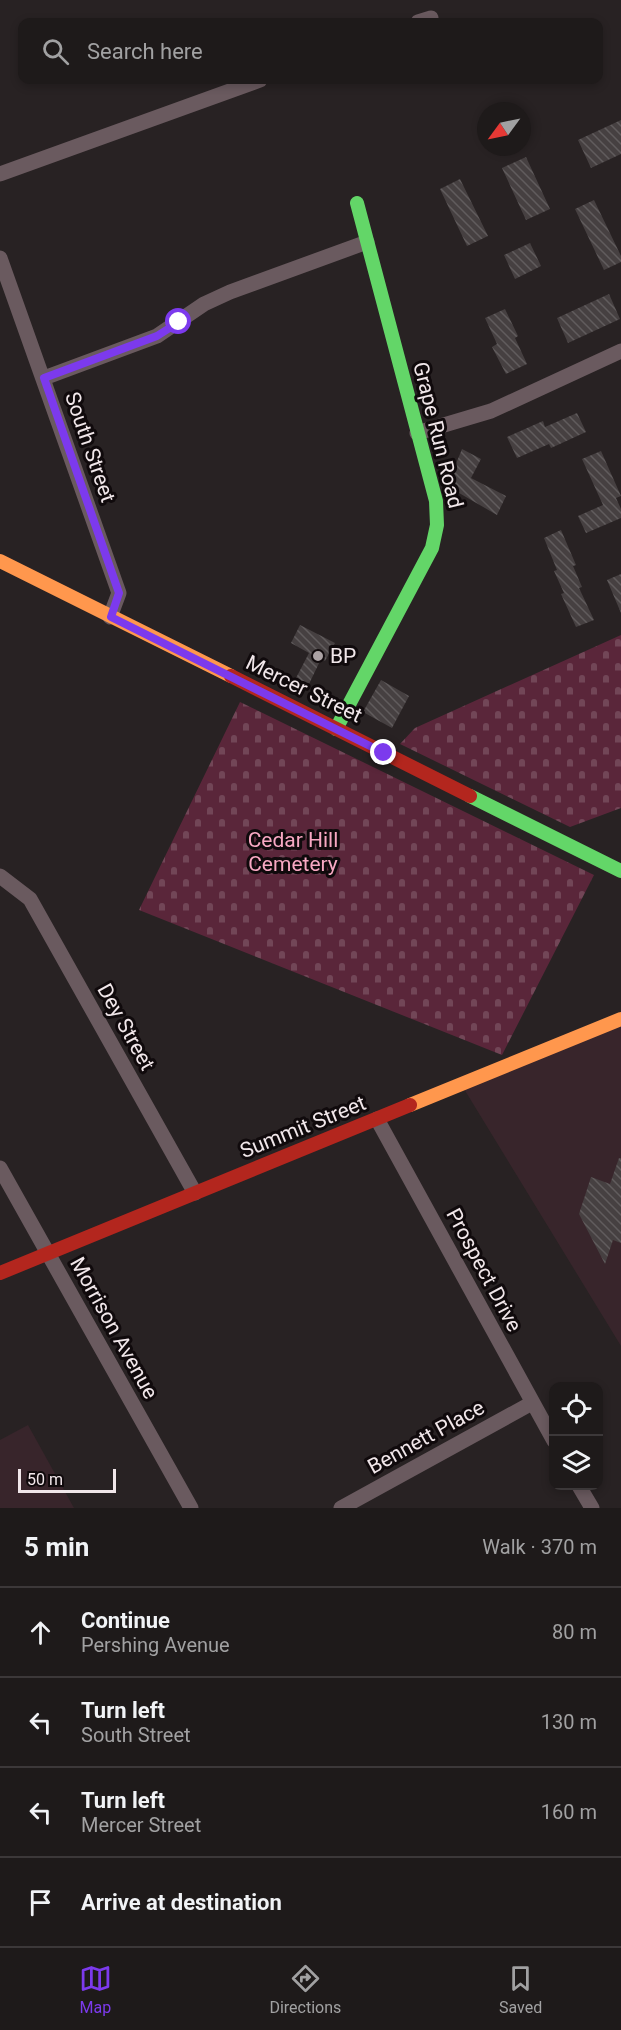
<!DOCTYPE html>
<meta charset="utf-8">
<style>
:root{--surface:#1e1a1a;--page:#2b2727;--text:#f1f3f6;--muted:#a1a1a2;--line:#3c3839;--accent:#7c3aed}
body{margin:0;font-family:Roboto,sans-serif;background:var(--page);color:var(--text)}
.controls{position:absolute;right:18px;bottom:18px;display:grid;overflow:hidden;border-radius:12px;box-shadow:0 3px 9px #0003}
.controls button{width:54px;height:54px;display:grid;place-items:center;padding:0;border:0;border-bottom:2px solid var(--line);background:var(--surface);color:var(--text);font:30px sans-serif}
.compass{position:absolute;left:477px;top:102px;width:54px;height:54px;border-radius:50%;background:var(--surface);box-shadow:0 3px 9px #0003;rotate:237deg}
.scale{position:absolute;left:18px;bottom:15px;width:98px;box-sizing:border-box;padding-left:6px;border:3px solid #f1e7ea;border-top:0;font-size:16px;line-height:21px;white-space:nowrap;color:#f1e7ea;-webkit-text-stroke:4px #100a0c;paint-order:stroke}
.stop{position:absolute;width:18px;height:18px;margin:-14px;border:4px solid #7c3aed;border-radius:50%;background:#fff}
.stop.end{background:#7c3aed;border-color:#fff;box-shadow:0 2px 6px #0008}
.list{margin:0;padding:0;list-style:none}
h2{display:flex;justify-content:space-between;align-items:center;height:78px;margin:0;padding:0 24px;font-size:26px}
h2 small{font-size:20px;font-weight:400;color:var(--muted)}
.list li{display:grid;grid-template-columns:39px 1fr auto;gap:18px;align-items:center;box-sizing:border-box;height:90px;padding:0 24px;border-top:2px solid var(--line)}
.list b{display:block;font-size:22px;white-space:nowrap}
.list p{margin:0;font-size:20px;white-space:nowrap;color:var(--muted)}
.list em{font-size:20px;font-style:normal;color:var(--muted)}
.icon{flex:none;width:33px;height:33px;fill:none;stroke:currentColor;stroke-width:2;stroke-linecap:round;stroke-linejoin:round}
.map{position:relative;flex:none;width:621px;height:1508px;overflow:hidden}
.search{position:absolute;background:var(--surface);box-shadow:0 3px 9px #0003;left:18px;right:18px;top:18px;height:66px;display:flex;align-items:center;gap:15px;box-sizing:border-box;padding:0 21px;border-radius:12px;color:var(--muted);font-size:22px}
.sheet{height:438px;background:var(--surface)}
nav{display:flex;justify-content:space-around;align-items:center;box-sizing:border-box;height:84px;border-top:2px solid var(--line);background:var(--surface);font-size:16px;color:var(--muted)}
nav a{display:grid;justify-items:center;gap:3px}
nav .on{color:var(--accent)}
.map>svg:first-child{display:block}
.built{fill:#38252b}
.cemetery{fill:url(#cemetery-stones)}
.building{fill:url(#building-back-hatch)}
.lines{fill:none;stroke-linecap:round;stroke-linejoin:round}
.street{stroke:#6a5a5f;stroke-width:15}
.fast{stroke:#63d668;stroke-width:14}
.slow{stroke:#ff974d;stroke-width:14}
.jam{stroke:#b3261e;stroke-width:14}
.route{stroke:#7c3aed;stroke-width:8}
.poi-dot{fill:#aba2a4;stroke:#100a0c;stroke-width:2}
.labels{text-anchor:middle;stroke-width:6;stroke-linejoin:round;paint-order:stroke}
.street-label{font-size:21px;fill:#f1e7ea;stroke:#100a0c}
.poi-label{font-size:21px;fill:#f1e7ea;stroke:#100a0c;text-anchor:start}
.park-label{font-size:21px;fill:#f8a8c3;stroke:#100a0c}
</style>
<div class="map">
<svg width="621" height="1508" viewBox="0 0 621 1508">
<defs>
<pattern id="cemetery-stones" width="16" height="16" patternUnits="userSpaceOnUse" patternTransform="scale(1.5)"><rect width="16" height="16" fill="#5a263a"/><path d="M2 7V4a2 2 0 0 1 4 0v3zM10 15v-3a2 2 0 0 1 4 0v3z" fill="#724657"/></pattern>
<pattern id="building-back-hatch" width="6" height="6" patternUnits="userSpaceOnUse" patternTransform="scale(1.5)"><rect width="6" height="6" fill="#464041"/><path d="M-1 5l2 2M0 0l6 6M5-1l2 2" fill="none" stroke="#615c5d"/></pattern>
</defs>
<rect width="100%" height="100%" fill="#282223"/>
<path class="built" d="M621,1018v328l-160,-262z
M28,1425l46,83h-74v-68z"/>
<path class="cemetery" d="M621,635v173l-51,19 -170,-83 15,-16z
M240,702l354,173 -92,180 -363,-145z"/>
<path class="building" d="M621,120v34l-30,14 -13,-28z
M526,157l24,52 -24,11 -24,-52z
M460,179l28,57 -21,10 -27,-57z
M594,200l27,56v6l-17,8 -29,-61z
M530,243l11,23 -26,13 -11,-24z
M609,294l11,25 -52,24 -11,-25z
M505,309l13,27 -3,2 12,26 -21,10 -14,-27 5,-3 -12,-26z
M577,413l9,19 -35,16 -2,-4 -32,14 -10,-21 36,-16 2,6z
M462,449l19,10 -10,19 35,18 -9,19 -50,-29z
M601,451l20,45 -5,2 5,11v9l-35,15 -8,-17 25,-11 -21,-46z
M561,530l15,35 -3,1 9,21 -3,1 15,32 -18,7 -15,-33 3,-1 -10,-22 3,-1 -13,-32z
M621,574v39l-14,-33z
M300,625l35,18 -10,18 -4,-2 -12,25 -13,-6 13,-25 -18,-10z
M381,680l28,16 -17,32 -29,-16z
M619,1158h2v85l-8,-3 -8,24 -26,-50 12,-37 19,7z"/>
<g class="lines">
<path class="street" d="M418,22l13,-4
M0,174l260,-94
M0,258l119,335 -9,24
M44,378l113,-42 47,-32 26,-12 137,-50
M417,433l74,-22 130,-60
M0,876l30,23 165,294
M377,1119l177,322
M0,1168l191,340
M579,1486l13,22
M341,1508l191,-105"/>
<path class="fast" d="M336,729l96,-181 5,-23 -1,-24 -79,-298
M470,796l151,75"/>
<path class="slow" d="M0,561l231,115
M410,1105l211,-86"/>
<path class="jam" d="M231,676l239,120
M0,1273l410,-168"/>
</g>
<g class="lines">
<path class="route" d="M179,322l-22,14 -113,42 75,215 -8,24 273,136"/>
</g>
<circle class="poi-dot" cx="318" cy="656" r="6"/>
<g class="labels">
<g class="street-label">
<text transform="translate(438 435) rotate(76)" y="7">Grape Run Road</text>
<text transform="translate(90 447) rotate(71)" y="7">South Street</text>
<text transform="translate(304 689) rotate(26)" y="7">Mercer Street</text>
<text transform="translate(126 1027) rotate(61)" y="7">Dey Street</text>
<text transform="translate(303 1127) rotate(-22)" y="7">Summit Street</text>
<text transform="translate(484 1270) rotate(62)" y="7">Prospect Drive</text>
<text transform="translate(114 1328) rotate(61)" y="7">Morrison Avenue</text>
<text transform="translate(426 1437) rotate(-29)" y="7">Bennett Place</text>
</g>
<g class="poi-label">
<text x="330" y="663">BP</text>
</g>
<g class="park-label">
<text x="293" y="847">Cedar Hill<tspan x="293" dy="24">Cemetery</tspan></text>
</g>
</g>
</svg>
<div class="controls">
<button><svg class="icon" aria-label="locate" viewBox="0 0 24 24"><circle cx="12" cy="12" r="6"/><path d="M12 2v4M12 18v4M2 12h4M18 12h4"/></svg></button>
<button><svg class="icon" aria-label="layers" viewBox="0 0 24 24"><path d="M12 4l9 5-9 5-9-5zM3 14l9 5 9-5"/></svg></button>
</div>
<svg class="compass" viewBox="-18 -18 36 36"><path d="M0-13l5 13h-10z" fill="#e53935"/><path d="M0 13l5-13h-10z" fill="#a1a1a2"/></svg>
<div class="scale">50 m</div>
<div class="stop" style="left:179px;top:322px"></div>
<div class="stop end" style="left:384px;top:753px"></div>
<div class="search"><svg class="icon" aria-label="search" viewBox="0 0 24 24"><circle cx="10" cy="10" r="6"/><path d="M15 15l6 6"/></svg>Search here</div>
</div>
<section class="sheet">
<h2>5 min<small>Walk · 370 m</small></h2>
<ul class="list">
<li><svg class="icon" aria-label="ahead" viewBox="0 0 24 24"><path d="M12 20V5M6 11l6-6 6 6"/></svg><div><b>Continue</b><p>Pershing Avenue</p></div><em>80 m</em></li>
<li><svg class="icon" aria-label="left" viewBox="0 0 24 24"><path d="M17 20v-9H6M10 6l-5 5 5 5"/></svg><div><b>Turn left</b><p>South Street</p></div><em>130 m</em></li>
<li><svg class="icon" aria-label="left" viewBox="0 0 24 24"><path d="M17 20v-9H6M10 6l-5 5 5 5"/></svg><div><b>Turn left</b><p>Mercer Street</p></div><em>160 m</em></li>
<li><svg class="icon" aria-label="arrive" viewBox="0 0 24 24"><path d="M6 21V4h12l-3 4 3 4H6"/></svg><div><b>Arrive at destination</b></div></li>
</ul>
</section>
<nav>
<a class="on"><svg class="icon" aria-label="map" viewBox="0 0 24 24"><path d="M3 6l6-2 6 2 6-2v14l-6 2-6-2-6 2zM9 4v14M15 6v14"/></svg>Map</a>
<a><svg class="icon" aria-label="directions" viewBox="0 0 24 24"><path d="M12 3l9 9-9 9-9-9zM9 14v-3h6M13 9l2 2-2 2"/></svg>Directions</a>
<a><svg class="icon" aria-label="saved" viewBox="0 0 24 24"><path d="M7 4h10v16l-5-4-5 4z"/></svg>Saved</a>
</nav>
